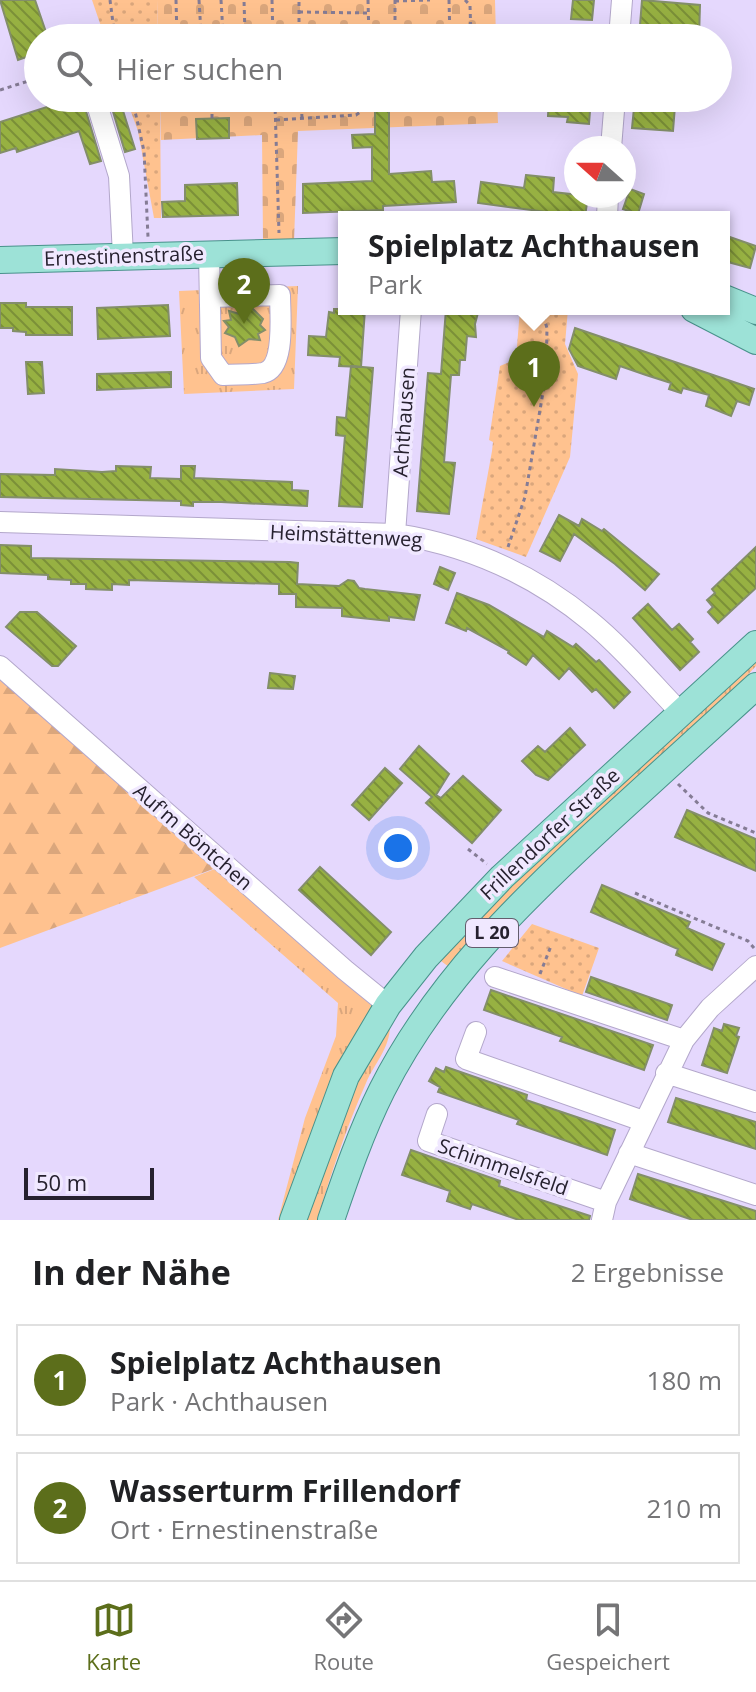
<!DOCTYPE html>
<html lang="de">
<meta charset="utf-8">
<style>
:root{--surface:#fff;--page:#f6f6f6;--text:#202124;--muted:#757577;--line:#e0e0e0;--accent:#5c6e1b}
body{margin:0;font-family:"Open Sans",sans-serif;background:var(--page);color:var(--text)}
.compass{position:absolute;left:564px;top:136px;width:72px;height:72px;border-radius:50%;background:var(--surface);box-shadow:0 8px 32px #0002;rotate:291deg}
.scale{position:absolute;left:24px;bottom:20px;width:130px;box-sizing:border-box;padding-left:8px;border:4px solid #26212f;border-top:0;font-size:22px;line-height:28px;white-space:nowrap;color:#26212f;-webkit-text-stroke:6px #f0e8ff;paint-order:stroke}
.you{position:absolute;left:398px;top:848px;width:28px;height:28px;margin:-20px;border:6px solid #fff;border-radius:50%;background:#1a73e8;box-shadow:0 0 0 12px #1a73e833}
.badge{display:grid;place-items:center;width:52px;height:52px;border-radius:50%;background:var(--accent);color:#fff;font-size:26px;font-weight:700}
.pin{position:absolute;translate:-50% -66px;filter:drop-shadow(0 2px 4px #0008)}
.pin::after{content:'';position:absolute;top:42px;width:28px;height:24px;background:inherit;clip-path:polygon(0 0,100% 0,50% 100%)}
.popup{position:absolute;left:338px;top:211px;width:392px;height:104px;box-sizing:border-box;display:grid;place-content:center;border-radius:0px;background:var(--surface);filter:drop-shadow(0 2px 6px #0005);font-size:26px;white-space:nowrap;color:var(--muted)}
.popup b{font-size:30px;color:var(--text)}
.popup::after{content:'';position:absolute;left:50%;top:100%;margin-left:-16px;border:16px solid transparent;border-top-color:var(--surface)}
.list{margin:0;padding:0;list-style:none}
h2{display:flex;justify-content:space-between;align-items:center;height:104px;margin:0;padding:0 32px;font-size:34px}
h2 small{font-size:26px;font-weight:400;color:var(--muted)}
.list li{display:grid;grid-template-columns:52px 1fr auto;gap:24px;align-items:center;box-sizing:border-box;height:112px;margin:0 16px 16px;padding:0 16px;border:2px solid var(--line);border-radius:0px}
.list b{display:block;font-size:30px;white-space:nowrap}
.list p{margin:0;font-size:26px;white-space:nowrap;color:var(--muted)}
.list em{font-size:26px;font-style:normal;color:var(--muted)}
.icon{flex:none;width:44px;height:44px;fill:none;stroke:currentColor;stroke-width:2;stroke-linecap:round;stroke-linejoin:round}
.map{position:relative;flex:none;width:756px;height:1220px;overflow:hidden}
.search{position:absolute;background:var(--surface);box-shadow:0 8px 32px #0002;left:24px;right:24px;top:24px;height:88px;display:flex;align-items:center;gap:20px;box-sizing:border-box;padding:0 28px;border-radius:44px;color:var(--muted);font-size:30px}
.sheet{height:360px;background:var(--surface)}
nav{display:flex;justify-content:space-around;align-items:center;box-sizing:border-box;height:112px;border-top:2px solid var(--line);background:var(--surface);font-size:22px;color:var(--muted)}
nav a{display:grid;justify-items:center;gap:4px}
nav .on{color:var(--accent)}
.map>svg:first-child{display:block}
.grass{fill:url(#grass-tufts)}
.forest{fill:url(#forest-firs)}
.cemetery{fill:url(#cemetery-stones)}
.park{fill:url(#park-dots)}
.building{fill:url(#building-back-hatch);stroke:#838e6a;stroke-width:2}
.lines{fill:none;stroke-linecap:round;stroke-linejoin:round}
.minor-casing{stroke:#b3a7cb;stroke-width:22}
.major-casing{stroke:#48928b;stroke-width:28}
.path{stroke:#857c95;stroke-width:3;stroke-dasharray:4 4;stroke-linecap:butt}
.minor{stroke:#fff;stroke-width:20}
.major{stroke:#9de2d7;stroke-width:26}
.labels{text-anchor:middle;stroke-width:7;stroke-linejoin:round;paint-order:stroke}
.shield{fill:#f0e8ff;stroke:#635d6d;stroke-width:2}
.shield-label{font-size:18px;font-weight:bold;fill:#26212f}
.street-label{font-size:20px;fill:#26212f;stroke:#f0e8ff}
</style>
<div class="map">
<svg width="756" height="1220" viewBox="0 0 756 1220">
<defs>
<pattern id="grass-tufts" width="24" height="20" patternUnits="userSpaceOnUse" patternTransform="scale(2)"><rect width="24" height="20" fill="#ffc28f"/><path d="M3 7l-1-3M5 7V3M7 7l1-3M15 17l-1-3M17 17v-4M19 17l1-3" fill="none" stroke="#daa67c"/></pattern>
<pattern id="forest-firs" width="22" height="20" patternUnits="userSpaceOnUse" patternTransform="scale(2)"><rect width="22" height="20" fill="#ffc28f"/><path d="M5 1l3.5 6h-7zM16 11l3.5 6h-7z" fill="#daa67c"/></pattern>
<pattern id="cemetery-stones" width="16" height="16" patternUnits="userSpaceOnUse" patternTransform="scale(2)"><rect width="16" height="16" fill="#ffc28f"/><path d="M2 7V4a2 2 0 0 1 4 0v3zM10 15v-3a2 2 0 0 1 4 0v3z" fill="#daa67c"/></pattern>
<pattern id="park-dots" width="8" height="8" patternUnits="userSpaceOnUse" patternTransform="scale(2)"><rect width="8" height="8" fill="#ffc28f"/><path d="M2 2h.1M6 6h.1" fill="none" stroke="#daa67c" stroke-width="1.8" stroke-linecap="round"/></pattern>
<pattern id="building-back-hatch" width="6" height="6" patternUnits="userSpaceOnUse" patternTransform="scale(2)"><rect width="6" height="6" fill="#97b142"/><path d="M-1 5l2 2M0 0l6 6M5-1l2 2" fill="none" stroke="#7b9038"/></pattern>
</defs>
<rect width="100%" height="100%" fill="#e5d8fd"/>
<path class="grass" d="M298,286l-4,103 -110,5 -5,-103z
M756,657v9l-40,43 -267,258 -12,-9 35,-38z
M225,865l162,141 -93,214h-16l27,-102 31,-82 2,-33 -144,-126z
M390,1026c0,22 -16,38 -24,57 -20,45 -35,91 -49,137h-15l56,-144z"/>
<path class="forest" d="M0,671l224,194 -224,83z"/>
<path class="cemetery" d="M157,0h338l1,38h-338z
M160,98h337l1,25 -200,8 -4,110h-31l-1,-106 -101,5z"/>
<path class="park" d="M92,0h65l1,38h-53z
M126,98h34l1,120h-7l-16,-87z
M520,309h48l-3,35 13,30 -8,83 -44,100 -50,-18 16,-88 1,-9 -4,-2 11,-74 16,-7z
M532,924l67,24 -17,48 -80,-35z"/>
<path class="building" d="M0,0h35l13,38h-10v15l-20,7z
M573,0h21l-2,20 -21,-1z
M642,0l58,5 -1,33h-60z
M75,98h7l19,63 -11,3 -11,-33 -62,21 -1,-4 -16,5v-31z
M109,98h10l16,51 -10,3z
M549,98h42l-2,26 -22,-2 1,-5 -20,-1z
M635,98h23v7l17,1 -2,25 -41,-3z
M389,103v71l42,-3 1,11 22,-1 2,21 -73,4v4l-80,3v-29l69,-3v-34l-19,1 -1,-13 23,-1v-30z
M229,118v20l-32,1 -1,-20z
M526,175l28,3 -1,14 35,4 -3,21 -107,-14 3,-21 43,6z
M237,183l1,32 -75,2 -1,-15 23,-1v-16z
M630,189l14,5 -6,20 -15,-5z
M724,235l32,11 -6,22 -26,-7z
M0,303h26v4h46v28h-46v-3l-13,-1v-3h-13z
M168,305l2,31 -72,3 -1,-31z
M240,309h13l10,10 -3,6 5,5 -7,4 2,6 -11,-1 -10,7 -4,-9 -10,-4 4,-6 -5,-6 7,-1 -2,-9 14,4z
M334,309h31l-4,58 -22,-1 1,-9 -32,-2 1,-19 17,1 3,-25 5,1z
M446,309h33l-4,15 1,13 -9,-1 -2,24h-5l-1,15h-8l-7,87 11,1 -6,51 -32,-3 11,-138 13,1z
M575,328l179,61 -5,16 -12,-4 -6,15 -25,-10 3,-11 -26,-7 -2,5 -12,-4 2,-6 -25,-8 -26,-9 -4,13 -38,-13 -9,-17z
M26,362h16l2,31 -16,1z
M351,366l22,2 -11,139 -23,-1 6,-70 -9,-1 1,-18 9,1z
M171,372v15l-74,3v-16z
M116,466l35,1 -1,11 31,1v-13h14l-1,12 98,4v8l16,1 -1,15 -86,-4h-28v4l-12,-1v-4l-181,-4v-23l55,1v-6l47,3 14,-1z
M559,515l20,11 3,-7 20,12 2,-2 55,45 -14,16 -30,-26 -41,-30 -14,27 -20,-10z
M0,545l31,1v12l259,4 8,1 -1,21 42,2 9,-6 6,1 5,7 6,1 55,6 -6,25 -25,-3v4l-47,-5v-8l-46,-1v-13h-17v-10l-150,-4v5l-17,-1v6l-26,-1v-5h-15v-4l-23,-1v-4l-48,-2z
M756,547v41l-38,35 -10,-11 5,-5 -6,-7 8,-7 -3,-4z
M440,567l15,6 -7,17 -14,-6z
M457,593l32,12 55,32 3,-6 26,16 3,-3 20,18 3,-2 31,32 -16,16 -18,-19 -4,3 -23,-24 -10,11 -26,-24 -7,10 -18,-12 1,-2 -42,-23 -1,3 -20,-8z
M648,604l24,26 7,-6 14,15 -3,3 9,10 -19,18 -47,-52z
M20,612h17l39,34 -18,20h-6l-46,-39z
M270,673l25,3 -2,13 -25,-1z
M570,728l15,17 -37,35 -12,-5 -14,-14 16,-15 7,6z
M419,746l30,28 -13,21 5,3 22,-22 38,34 -29,33 -46,-40 6,-6 -32,-28z
M385,768l17,15 -33,37 -17,-15z
M687,810l69,29v32l-81,-34z
M320,867l71,65 -20,23 -72,-65z
M602,885l88,37 -3,6 37,16 -12,26 -36,-15 2,-6 -87,-37z
M591,977l81,28 -5,15 -81,-28z
M491,990l162,55 -9,25 -84,-29 2,-4 -78,-27z
M724,1024l15,4 -3,8 3,1 -12,36 -25,-8 12,-37 8,3z
M446,1067l81,28 -1,5 89,30 -8,25 -90,-31 2,-4 -81,-28 2,-5 -11,-6 7,-13 8,4z
M676,1098l80,24v27l-88,-27z
M411,1150l89,31 -1,5 91,30 -1,4h-70l-47,-16 -2,5 -23,-8 3,-10 -48,-16z
M638,1174l118,37v9h-63l-63,-21z"/>
<g class="lines">
<g class="minor-casing">
<path id="minor" d="M619,38l3,-38
M95,98l24,78 4,80
M611,148l4,-50
M607,217l1,-21
M209,254l2,104 12,17c13,-1 27,0 40,-2 23,-5 17,-58 17,-78l-70,2
M0,522l395,12c73,11 138,40 195,87 33,27 61,61 91,92
M395,534l16,-225
M0,666l345,304 43,35
M495,977l189,63
M476,1032l-10,27 177,62
M666,1073l90,29
M437,1114l-9,27 178,61
M629,1153l127,42
M602,1220l4,-18 78,-162 26,-32 46,-42"/>
</g>
<g class="major-casing">
<path id="major" d="M0,260l344,-9
M724,298l32,13
M694,309l62,32
M293,1220l53,-144 42,-71 38,-48 76,-80 254,-233
M331,1220c15,-44 30,-88 51,-130 54,-107 139,-189 226,-269 49,-45 99,-90 148,-135"/>
</g>
<path class="path" d="M110,0l5,38
M176,0l1,38
M199,0l2,33
M221,0l2,33
M272,0l1,38
M368,0l1,38
M395,0v38
M449,0l1,38
M465,0l5,5 1,33
M395,1l35,-1
M299,12l69,1
M299,33l70,1
M177,34h68l-1,-34
M299,38v-38
M0,90l38,-12
M132,98l12,53 4,86
M179,98v10l96,-4 4,129
M301,98l1,20
M396,98l1,9 7,3 63,-2 5,-3 1,-7
M212,118v-11
M276,120l80,-5 6,-4 6,-13
M508,547l17,-50 21,-122 1,-47 -6,-19
M678,784l30,29 48,20
M468,849l19,15
M635,893l113,48 6,7
M540,974l11,-28"/>
<use href="#minor" class="minor"/>
<use href="#major" class="major"/>
</g>
<g class="labels">
<rect class="shield" x="466" y="919" width="52" height="28" rx="6"/>
<g class="shield-label">
<text x="492" y="939">L 20</text>
</g>
<g class="street-label">
<text transform="translate(124 256) rotate(-2)" y="7">Ernestinenstraße</text>
<text transform="translate(404 422) rotate(-86)" y="7">Achthausen</text>
<text transform="translate(346 536) rotate(3)" y="7">Heimstättenweg</text>
<text transform="translate(550 834) rotate(-43)" y="7">Frillendorfer Straße</text>
<text transform="translate(193 837) rotate(41)" y="7">Auf'm Böntchen</text>
<text transform="translate(503 1167) rotate(19)" y="7">Schimmelsfeld</text>
</g>
</g>
</svg>
<svg class="compass" viewBox="-18 -18 36 36"><path d="M0-13l5 13h-10z" fill="#e53935"/><path d="M0 13l5-13h-10z" fill="#757577"/></svg>
<div class="scale">50 m</div>
<div class="you"></div>
<div class="pin badge" style="left:534px;top:407px">1</div>
<div class="popup"><b>Spielplatz Achthausen</b>Park</div>
<div class="pin badge" style="left:244px;top:324px">2</div>
<div class="search"><svg class="icon" aria-label="search" viewBox="0 0 24 24"><circle cx="10" cy="10" r="6"/><path d="M15 15l6 6"/></svg>Hier suchen</div>
</div>
<section class="sheet">
<h2>In der Nähe<small>2 Ergebnisse</small></h2>
<ul class="list">
<li><span class="badge">1</span><div><b>Spielplatz Achthausen</b><p>Park · Achthausen</p></div><em>180 m</em></li>
<li><span class="badge">2</span><div><b>Wasserturm Frillendorf</b><p>Ort · Ernestinenstraße</p></div><em>210 m</em></li>
</ul>
</section>
<nav>
<a class="on"><svg class="icon" aria-label="map" viewBox="0 0 24 24"><path d="M3 6l6-2 6 2 6-2v14l-6 2-6-2-6 2zM9 4v14M15 6v14"/></svg>Karte</a>
<a><svg class="icon" aria-label="directions" viewBox="0 0 24 24"><path d="M12 3l9 9-9 9-9-9zM9 14v-3h6M13 9l2 2-2 2"/></svg>Route</a>
<a><svg class="icon" aria-label="saved" viewBox="0 0 24 24"><path d="M7 4h10v16l-5-4-5 4z"/></svg>Gespeichert</a>
</nav>
